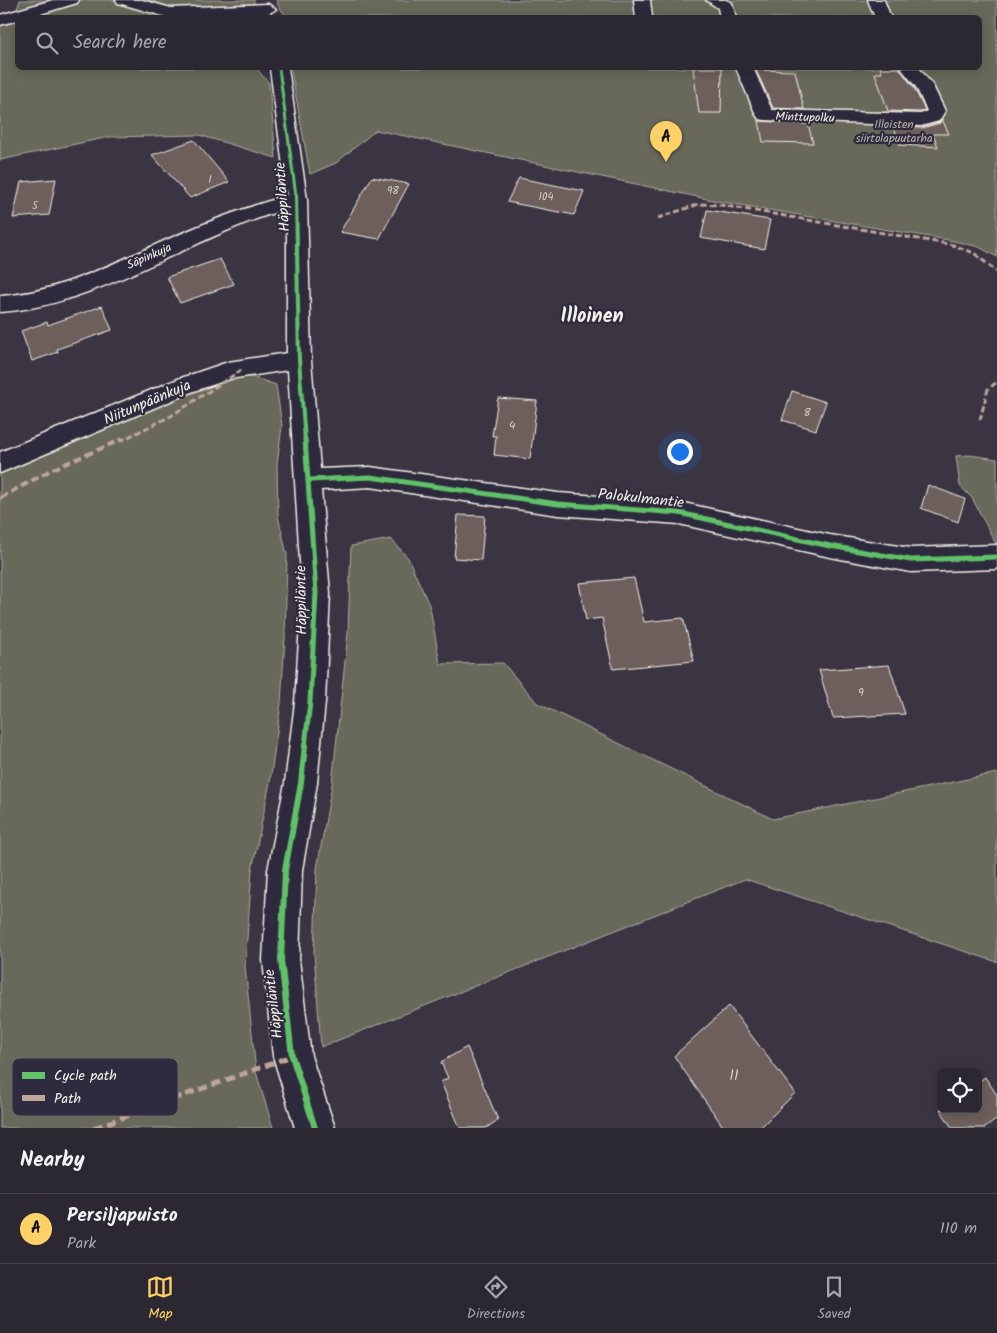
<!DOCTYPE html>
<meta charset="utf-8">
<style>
:root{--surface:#2c2832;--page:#34303a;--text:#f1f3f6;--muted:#a6a6ac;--line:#48444d;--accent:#ffd166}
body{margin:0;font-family:Kalam,sans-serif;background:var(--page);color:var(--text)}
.controls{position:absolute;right:15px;bottom:15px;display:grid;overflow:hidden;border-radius:8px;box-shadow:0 2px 12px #0003}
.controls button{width:45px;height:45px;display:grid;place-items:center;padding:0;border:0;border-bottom:1px solid var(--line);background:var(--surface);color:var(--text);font:25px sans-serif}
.you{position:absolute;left:679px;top:451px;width:18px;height:18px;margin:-12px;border:4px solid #fff;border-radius:50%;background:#1a73e8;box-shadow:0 0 0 8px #1a73e833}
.badge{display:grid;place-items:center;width:32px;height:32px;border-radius:50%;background:var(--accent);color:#111;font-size:16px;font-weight:700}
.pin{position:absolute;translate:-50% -41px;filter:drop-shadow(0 1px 2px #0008)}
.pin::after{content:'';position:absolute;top:26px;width:18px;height:15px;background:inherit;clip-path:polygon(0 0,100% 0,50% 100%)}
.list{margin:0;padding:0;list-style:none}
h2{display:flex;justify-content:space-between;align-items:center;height:65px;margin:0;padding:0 20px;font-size:21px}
h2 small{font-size:16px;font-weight:400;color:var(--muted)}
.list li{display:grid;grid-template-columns:32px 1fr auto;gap:15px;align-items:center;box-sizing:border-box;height:70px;padding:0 20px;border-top:1px solid var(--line)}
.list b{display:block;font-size:19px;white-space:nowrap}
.list p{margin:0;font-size:16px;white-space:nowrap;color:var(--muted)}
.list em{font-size:16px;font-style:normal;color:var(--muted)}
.icon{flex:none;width:28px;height:28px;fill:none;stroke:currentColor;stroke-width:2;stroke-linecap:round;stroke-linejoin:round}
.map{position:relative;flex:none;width:997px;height:1128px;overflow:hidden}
.search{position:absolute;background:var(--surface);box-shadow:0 2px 12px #0003;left:15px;right:15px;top:15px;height:55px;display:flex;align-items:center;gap:12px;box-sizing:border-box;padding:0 18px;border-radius:8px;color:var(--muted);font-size:19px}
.sheet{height:135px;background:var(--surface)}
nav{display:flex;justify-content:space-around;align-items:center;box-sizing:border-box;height:70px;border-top:1px solid var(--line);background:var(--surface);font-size:14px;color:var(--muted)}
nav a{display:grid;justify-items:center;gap:2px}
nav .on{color:var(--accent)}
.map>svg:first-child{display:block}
.green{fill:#68695a;stroke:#aeada1}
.building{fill:#6d5f5b;stroke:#f4f1e8}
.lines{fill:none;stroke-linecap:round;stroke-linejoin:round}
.minor-casing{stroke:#f4f1e8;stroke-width:3}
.minor{fill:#2f2a3d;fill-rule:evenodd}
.quiet-far2{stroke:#c0a59a;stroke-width:3;stroke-dasharray:6 3;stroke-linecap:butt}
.quiet-far1{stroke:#c0a59a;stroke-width:4;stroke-dasharray:8 4;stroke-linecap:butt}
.quiet{stroke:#c0a59a;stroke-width:5;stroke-dasharray:9 5;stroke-linecap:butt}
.cycleway-far3-casing{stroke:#2f2a3d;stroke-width:5}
.cycleway-far2-casing{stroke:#2f2a3d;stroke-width:6}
.cycleway-far1-casing{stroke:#2f2a3d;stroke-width:8}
.cycleway-casing{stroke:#2f2a3d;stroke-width:9}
.cycleway-far3{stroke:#61c268;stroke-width:3}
.cycleway-far2{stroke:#61c268;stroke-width:4}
.cycleway-far1{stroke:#61c268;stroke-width:5}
.cycleway{stroke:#61c268;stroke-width:6}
.labels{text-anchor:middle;stroke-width:4.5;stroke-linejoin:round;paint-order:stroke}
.far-number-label{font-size:11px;fill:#d2ccc5}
.far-street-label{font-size:12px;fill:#f4f1e8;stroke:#2f2a3d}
.far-park-label{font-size:12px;fill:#b5b4a8;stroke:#2f2a3d}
.number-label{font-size:12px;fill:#d2ccc5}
.street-label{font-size:15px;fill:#f4f1e8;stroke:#2f2a3d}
.near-number-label{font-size:15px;fill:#d2ccc5}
.district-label{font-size:20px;font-weight:bold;fill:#f4f1e8;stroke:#2f2a3d}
.key{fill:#2f2a3d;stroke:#6a6670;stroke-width:1}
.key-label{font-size:14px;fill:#f4f1e8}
</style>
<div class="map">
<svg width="997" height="1128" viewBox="0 0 997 1128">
<rect width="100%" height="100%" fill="#3b3543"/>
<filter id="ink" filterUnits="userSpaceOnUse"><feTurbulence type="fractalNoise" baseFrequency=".02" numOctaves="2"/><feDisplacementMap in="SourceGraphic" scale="10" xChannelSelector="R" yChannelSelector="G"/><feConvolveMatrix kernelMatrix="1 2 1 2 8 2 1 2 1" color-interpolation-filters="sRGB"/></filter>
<g filter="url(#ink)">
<path class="green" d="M20,0h234v17l-236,1v50h238l13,15 7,75 -77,-23 -90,2 -109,23v-142l16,-6z
M277,0h720v257l-18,-10 -25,-6 -232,-39 -346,-72 -40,33 -26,11 -19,-104v-2h689v-50h-693l-9,-13z
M243,374l33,11 6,41 -5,38 1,52 9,39 -2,83 -4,65 -11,79 -18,88 -7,96 11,106 17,56h-273v-659l189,-79z
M970,455l27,4v87l-25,-48 -12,-12 -4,-30z
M391,539l17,19 22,49 10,57 63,-1 34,40 236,116 224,-46v189l-252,-83 -424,168 -7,-94 3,-84 15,-85 16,-151 3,-87z"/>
<path class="building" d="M693,68h29l-1,45h-22z
M880,68h19l15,20 11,22 -4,2 -33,-1 -13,-38h7z
M756,70l39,1 9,38 -31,-1z
M942,119l7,15h-16l5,13 -38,-2 -6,-18 28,1 18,-5z
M759,121l49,3 5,19 -50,-1z
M194,140l35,42 -39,16 -38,-43z
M372,177l37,7 -30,55 -39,-7z
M519,178l65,13 -10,24 -67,-13z
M56,179l-7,36 -36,3 8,-36z
M707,210l63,10 -6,29 -63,-11z
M220,259l14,25 -54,19 -13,-26z
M102,306l10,24 -55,19 1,3 -26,9 -11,-30 26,-9 1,3z
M792,391l34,11 -10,28 -34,-10z
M498,398l39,3 -7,58 -36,-4 2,-19h-4z
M928,485l37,14 -7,23 -37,-14z
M458,515l27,1 -4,44 -27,-2z
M634,578l10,44 39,-4 11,43 -81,8 -11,-51 -16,2 -7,-37z
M889,665l16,49 -72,4 -14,-48z
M729,1006l66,87 -35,35h-36l-50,-72z
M467,1047l31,73 -12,8h-26l-19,-46 7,-4 -7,-16z
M985,1077l12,18v24l-12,9h-33l-12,-19h38v-27z"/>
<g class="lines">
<g class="minor-casing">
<path id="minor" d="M53,0h26l-2,3 -50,15h-9v2l-18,5v-10z
M116,0h26l29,8 97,-4 8,5 -8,5 -98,4 -52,-15z
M634,0h16l2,18h-16z
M706,0h20l6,3 4,15h-16l-2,-10z
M868,0h16l7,18h-16z
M270,68h18l19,132 4,160 9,109 50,-2 188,26 121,9 151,33 81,13 86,-3v24l-86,3 -81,-15 -151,-33 -121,-9 -188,-28 -49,3 9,103 -5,109 -8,81 -15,87 -3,90 12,96 24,72h-40l-22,-72 -10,-96 5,-90 17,-87 10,-81 7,-109 -14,-223 -58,9 -36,12 -194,82v-21l178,-73 50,-17 59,-9v-144c-96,27 -188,97 -287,103v-16c52,-3 97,-25 144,-46 46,-21 93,-41 143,-54z
M736,68h17l19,42 149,4 6,-3 -11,-24 -15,-19h18l14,18 12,25 -6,10 -18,5 -156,-6 -6,-1 -3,-4z"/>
</g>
<use href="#minor" class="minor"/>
<path class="quiet-far2" d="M658,218l41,-14 22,1 232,40 21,8 23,19
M980,420l8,-31 9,-7
M120,441l51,-25 72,-47"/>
<path class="quiet-far1" d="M0,498l53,-29 70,-30"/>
<path class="quiet" d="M94,1128l198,-72"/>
<g class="cycleway-far3-casing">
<path id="cycleway-far3" d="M279,68l17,128"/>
</g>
<g class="cycleway-far2-casing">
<path id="cycleway-far2" d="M296,195l3,165 6,81"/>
</g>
<g class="cycleway-far1-casing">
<path id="cycleway-far1" d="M305,439l11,154 -6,109 -5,44
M310,480l60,-3 188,27 121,9 151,33 81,14 86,-3"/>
</g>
<g class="cycleway-casing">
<path id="cycleway" d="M305,745l-4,38 -16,87 -4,90 11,96 23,72"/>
</g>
<use href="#cycleway-far3" class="cycleway-far3"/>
<use href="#cycleway-far2" class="cycleway-far2"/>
<use href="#cycleway-far1" class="cycleway-far1"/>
<use href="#cycleway" class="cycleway"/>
</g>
</g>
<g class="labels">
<g class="far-number-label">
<text x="210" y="183">1</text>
<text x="393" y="194">98</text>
<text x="546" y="200">104</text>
<text x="35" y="209">5</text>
</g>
<g class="far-street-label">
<text transform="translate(805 117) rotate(2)" y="4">Minttupolku</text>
<text transform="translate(149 256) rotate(-24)" y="4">Säpinkuja</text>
</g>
<g class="far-park-label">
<text x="894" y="128">Illoisten<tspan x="894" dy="14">siirtolapuutarha</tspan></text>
</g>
<g class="number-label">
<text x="807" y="416">8</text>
<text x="512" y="429">4</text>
<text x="861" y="696">9</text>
</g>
<g class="street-label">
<text transform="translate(282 197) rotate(-94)" y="5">Häppiläntie</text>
<text transform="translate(147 402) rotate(-23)" y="5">Niitunpäänkuja</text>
<text transform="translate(641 498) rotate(6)" y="5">Palokulmantie</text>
<text transform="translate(301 600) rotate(-91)" y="5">Häppiläntie</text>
<text transform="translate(273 1004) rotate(-97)" y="5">Häppiläntie</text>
</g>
<g class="near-number-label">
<text x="734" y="1080">11</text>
</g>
<g class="district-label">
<text x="592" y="322">Illoinen</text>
</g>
</g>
<rect x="12" y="1058" width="166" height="58" rx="8" class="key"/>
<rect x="22" y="1072" width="23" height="7" fill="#61c268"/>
<rect x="22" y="1095" width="23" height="6" fill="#c0a59a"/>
<g class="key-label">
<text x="54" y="1080">Cycle path</text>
<text x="54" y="1103">Path</text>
</g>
</svg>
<div class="controls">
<button><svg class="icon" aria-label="locate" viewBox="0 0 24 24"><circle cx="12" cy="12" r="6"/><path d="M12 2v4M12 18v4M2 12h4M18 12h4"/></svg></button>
</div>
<div class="you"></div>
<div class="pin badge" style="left:666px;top:162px">A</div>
<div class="search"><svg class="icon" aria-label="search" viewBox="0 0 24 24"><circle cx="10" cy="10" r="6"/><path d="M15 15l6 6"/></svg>Search here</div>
</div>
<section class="sheet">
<h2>Nearby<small></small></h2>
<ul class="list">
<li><span class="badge">A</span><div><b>Persiljapuisto</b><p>Park</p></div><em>110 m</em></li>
</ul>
</section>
<nav>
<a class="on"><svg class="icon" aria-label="map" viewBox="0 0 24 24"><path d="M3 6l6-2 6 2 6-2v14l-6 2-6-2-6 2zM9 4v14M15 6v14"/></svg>Map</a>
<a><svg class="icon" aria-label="directions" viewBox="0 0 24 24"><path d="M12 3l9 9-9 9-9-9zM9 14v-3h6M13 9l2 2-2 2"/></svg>Directions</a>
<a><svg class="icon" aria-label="saved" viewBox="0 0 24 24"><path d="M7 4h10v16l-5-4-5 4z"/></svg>Saved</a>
</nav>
